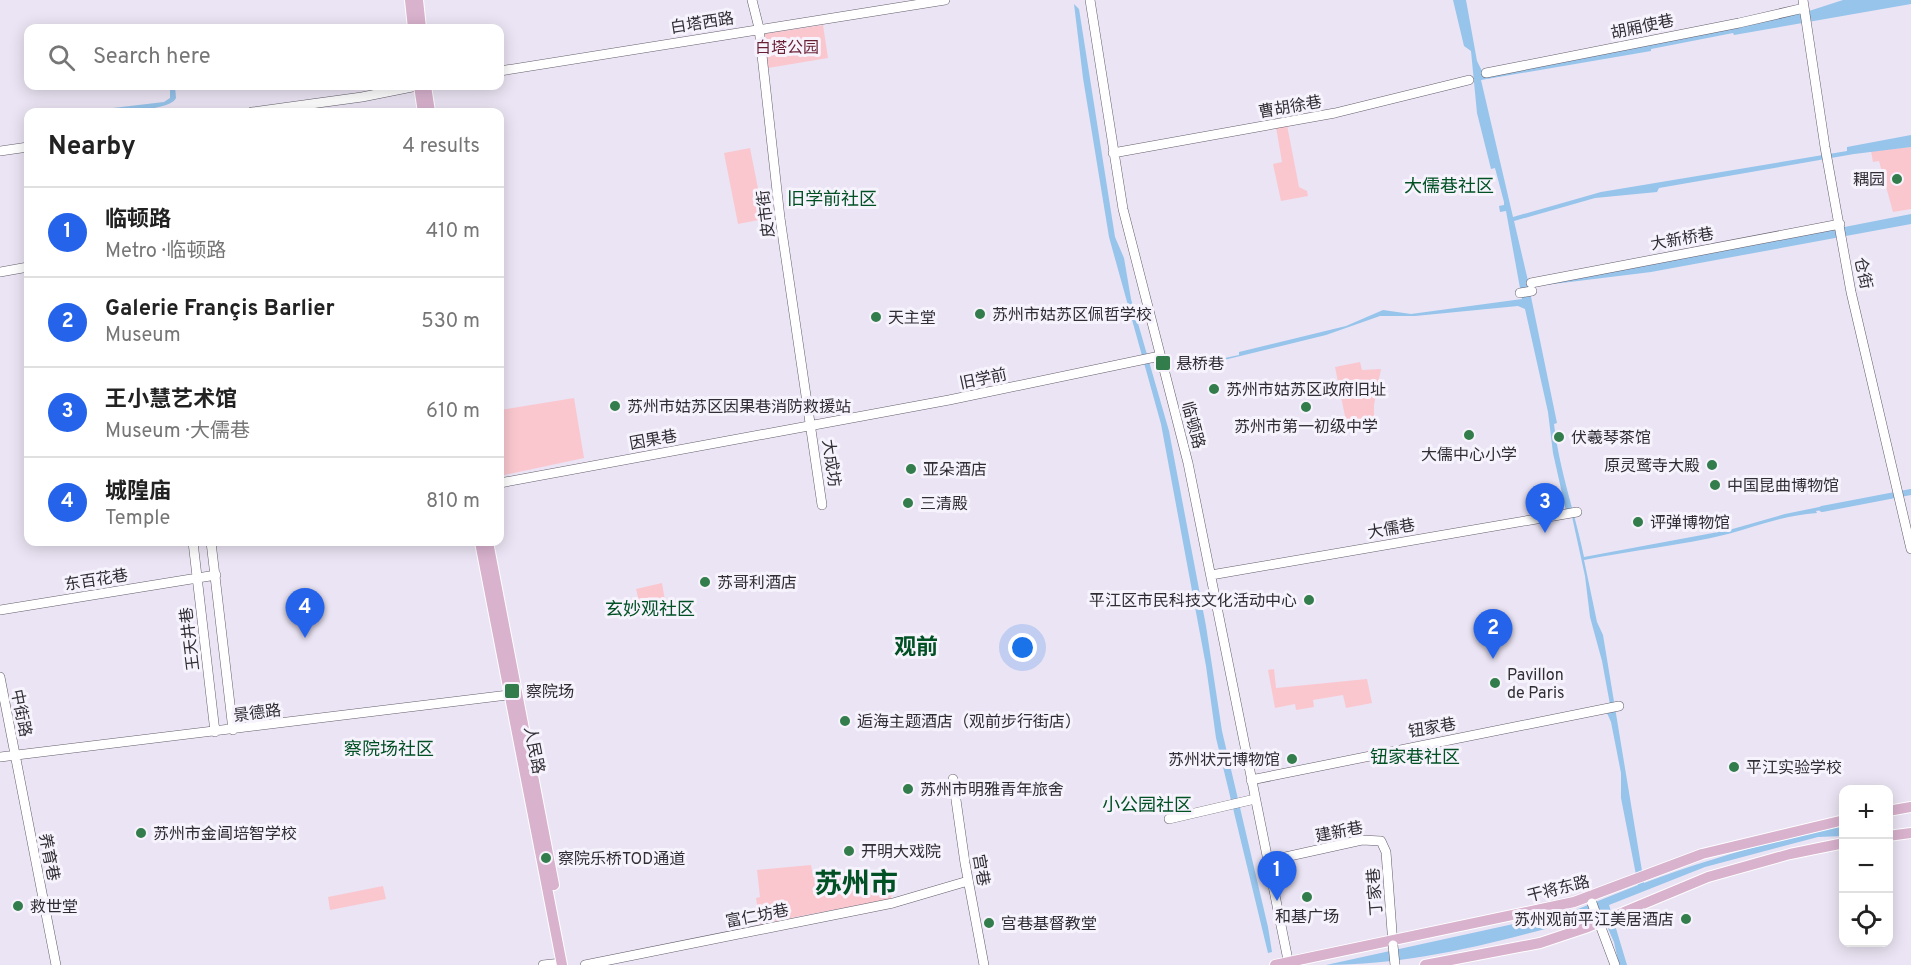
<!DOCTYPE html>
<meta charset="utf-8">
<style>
:root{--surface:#fff;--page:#f6f6f6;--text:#222;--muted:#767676;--line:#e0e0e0;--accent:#2563eb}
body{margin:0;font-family:Overpass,"Noto Sans SC",sans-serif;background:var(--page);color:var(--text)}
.controls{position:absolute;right:18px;bottom:18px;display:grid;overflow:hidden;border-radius:12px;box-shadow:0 3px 15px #0003}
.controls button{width:54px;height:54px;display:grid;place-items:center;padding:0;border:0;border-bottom:2px solid var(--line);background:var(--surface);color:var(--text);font:30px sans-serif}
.you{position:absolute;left:1023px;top:648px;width:21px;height:21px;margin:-15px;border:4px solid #fff;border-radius:50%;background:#1a73e8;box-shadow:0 0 0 9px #1a73e833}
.badge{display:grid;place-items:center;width:39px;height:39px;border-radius:50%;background:var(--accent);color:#fff;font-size:20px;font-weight:700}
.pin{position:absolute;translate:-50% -50px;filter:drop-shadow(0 2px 3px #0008)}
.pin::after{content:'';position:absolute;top:32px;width:21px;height:18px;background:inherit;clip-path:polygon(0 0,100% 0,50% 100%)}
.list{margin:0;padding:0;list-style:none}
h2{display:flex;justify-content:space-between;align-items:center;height:78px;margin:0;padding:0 24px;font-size:26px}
h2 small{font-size:20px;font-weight:400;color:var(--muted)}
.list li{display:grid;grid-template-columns:39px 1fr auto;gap:18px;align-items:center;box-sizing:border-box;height:90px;padding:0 24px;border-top:2px solid var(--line)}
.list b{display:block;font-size:22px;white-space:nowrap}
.list p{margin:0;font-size:20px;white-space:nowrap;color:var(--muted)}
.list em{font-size:20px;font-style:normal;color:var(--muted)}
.icon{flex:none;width:33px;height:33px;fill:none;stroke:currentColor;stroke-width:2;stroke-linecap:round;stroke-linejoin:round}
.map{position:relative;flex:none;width:1911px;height:965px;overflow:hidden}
.search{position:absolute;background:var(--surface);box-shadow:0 3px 15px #0003;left:24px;top:24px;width:480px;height:66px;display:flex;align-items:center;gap:15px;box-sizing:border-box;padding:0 21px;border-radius:12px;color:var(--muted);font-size:22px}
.panel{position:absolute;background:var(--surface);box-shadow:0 3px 15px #0003;left:24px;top:108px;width:480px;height:438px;border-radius:12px}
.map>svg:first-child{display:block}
.green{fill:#fac7cf}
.water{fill:#96c4eb}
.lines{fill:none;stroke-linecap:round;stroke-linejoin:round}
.canal{stroke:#96c4eb;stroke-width:6}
.secondary-casing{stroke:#655e6c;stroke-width:10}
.primary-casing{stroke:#fff;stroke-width:12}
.secondary{stroke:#fff;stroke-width:9}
.primary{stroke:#d9b2ce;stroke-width:10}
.secondary-bridge-casing{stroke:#655e6c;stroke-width:10;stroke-linecap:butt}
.secondary-bridge{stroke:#fff;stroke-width:9}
.poi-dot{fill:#327d4b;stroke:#f7f3fd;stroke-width:2}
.labels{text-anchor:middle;stroke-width:6;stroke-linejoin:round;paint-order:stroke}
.street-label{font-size:16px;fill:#302d34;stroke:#f7f3fd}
.park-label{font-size:16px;fill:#681f33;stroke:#f7f3fd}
.poi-label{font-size:16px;fill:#302d34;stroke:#f7f3fd;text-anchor:start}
.neighbourhood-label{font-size:18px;fill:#015125;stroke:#f7f3fd}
.district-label{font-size:22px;font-weight:bold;fill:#015125;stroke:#f7f3fd}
.town-label{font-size:28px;font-weight:bold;fill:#015125;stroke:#f7f3fd}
</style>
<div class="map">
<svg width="1911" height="965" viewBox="0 0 1911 965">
<rect width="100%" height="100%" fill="#ebe4f4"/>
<path class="green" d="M823,25l5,33 -60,10 -5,-34z
M1287,125l12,62 8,4 1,5 -27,5 -8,-37 9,-2 -6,-35z
M1911,147v62l-18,3 -14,-51 -6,1 -2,-11z
M750,148l14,71 -26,5 -14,-71z
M1360,362l2,8 19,-1 -7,36v15l-27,6 -12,-59z
M574,398l10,60 -84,18v-66z
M662,583l5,30 -24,5 -7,-29z
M1274,669l2,19 91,-9 5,24 -26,5 -3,-13 -30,5 1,7 -18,3 -1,-6 -20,4 -7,-38z
M811,865l2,10 76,-6 4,25 -3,5 -130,25 -4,-26 4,-1 -3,-27z
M383,886l3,13 -56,11 -2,-13z"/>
<path class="water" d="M1453,0h13l11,61 7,14 325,-64 34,-11h68v4l-177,31 -1,-2 -82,16v2l-170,29 32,137 88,-25 246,-41v-4l64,-12v12l-57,7 -195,34 -2,4 -62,6 -81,23 15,64 193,-34 189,-37v10l-260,48 -122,15 28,136 -3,1c5,45 21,89 30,133l145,-27 56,-16 44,-9v4l-13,2 1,2c-32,2 -59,13 -89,21 -49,12 -95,16 -144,26l13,62 6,13 41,248c66,-25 131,-43 199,-57v10l-25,1 -113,30 -96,38 18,60h-8l-5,-23 -13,-29c-89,26 -183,52 -275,52l247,-54 65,-26 -17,-87v-25l-10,-51 -4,-9 4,-3 -9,-49 -12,-44 -5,-41 -14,-64 -5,-1 -13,-58 -5,-41 -23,-103 -7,-3 -103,10h-35l-54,19 -147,36 -2,-3 62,-13v-3l107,-26 37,-16 28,4 111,-15 -16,-88 -6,1 -1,-6 5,-1v-3l-9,-34 -4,1 -14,-56 -6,-62 -7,-5z
M1074,4l5,5 36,228 9,21 7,41 38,132 37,195 16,105 46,196 4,25 -4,1 -52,-215 -10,-72 -45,-242 -52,-187 -26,-159z
M170,86h5l1,12c-6,15 -80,15 -97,14l85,-10 6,-4z"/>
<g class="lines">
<path class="canal" d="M1822,509l89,-17"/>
<g class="secondary-casing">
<path id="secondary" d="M752,0l7,28 21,190 42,287
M1090,0l33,209 65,254 101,502
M1803,0l22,147 26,145 60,257
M500,71l445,-71
M1486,73l253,-50 65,-15
M252,112l110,-15 55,-11
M0,151l28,-4
M1113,153l222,-40 134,-33
M0,272l28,-5
M1531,283l309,-59
M1520,293l12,-2
M500,483l449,-83 211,-44
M193,542l22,190
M211,542l22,188
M1211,575l366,-63
M0,610l216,-35
M0,677l56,288
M0,757l516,-63
M953,779l12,84 19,102
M1251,780l368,-74
M1169,819l86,-20
M1267,861l95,-21 19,1 5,11 7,93
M1597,917l18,48
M543,965l19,-2
M585,965l308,-62 75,-22"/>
</g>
<g class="primary-casing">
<path id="primary" d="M410,0l3,28
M418,0l3,28
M419,86l4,26
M426,86l4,26
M480,542l82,423
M488,542l66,343
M1888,811l23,-4
M1888,836l23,-3
M1275,965l299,-63 128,-48 142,-34
M1425,965l115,-22 48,-16 120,-50 82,-23 54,-11"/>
</g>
<use href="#secondary" class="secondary"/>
<use href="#primary" class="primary"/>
<g class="secondary-bridge-casing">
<path id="secondary-bridge" d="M1592,903l5,14
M1393,945l2,20"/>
</g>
<use href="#secondary-bridge" class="secondary-bridge"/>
</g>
<g class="poi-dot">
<circle cx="1897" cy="179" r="6"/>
<circle cx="980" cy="314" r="6"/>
<circle cx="876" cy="317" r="6"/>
<rect x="1155" y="355" width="16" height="16" rx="3"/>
<circle cx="1214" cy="389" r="6"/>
<circle cx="615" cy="406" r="6"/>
<circle cx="1306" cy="407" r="6"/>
<circle cx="1469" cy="435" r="6"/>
<circle cx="1559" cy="437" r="6"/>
<circle cx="1712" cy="465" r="6"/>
<circle cx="911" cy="469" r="6"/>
<circle cx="1715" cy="485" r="6"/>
<circle cx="908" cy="503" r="6"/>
<circle cx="1638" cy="522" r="6"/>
<circle cx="705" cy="582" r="6"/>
<circle cx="1309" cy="600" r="6"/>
<circle cx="1495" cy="683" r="6"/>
<rect x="504" y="683" width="16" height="16" rx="3"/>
<circle cx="845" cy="721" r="6"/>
<circle cx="1292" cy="759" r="6"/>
<circle cx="1734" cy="767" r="6"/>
<circle cx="908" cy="789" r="6"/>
<circle cx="141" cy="833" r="6"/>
<circle cx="849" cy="851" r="6"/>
<circle cx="546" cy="858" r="6"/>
<circle cx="1307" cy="897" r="6"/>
<circle cx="18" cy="906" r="6"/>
<circle cx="1686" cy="919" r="6"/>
<circle cx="989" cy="923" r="6"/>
</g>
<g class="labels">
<g class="street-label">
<text transform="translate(702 22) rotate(-9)" y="6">白塔西路</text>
<text transform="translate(1642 26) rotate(-12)" y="6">胡厢使巷</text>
<text transform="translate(1290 106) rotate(-10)" y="6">曹胡徐巷</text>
<text transform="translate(765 214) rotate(-97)" y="6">皮市街</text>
<text transform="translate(1682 238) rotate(-10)" y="6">大新桥巷</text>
<text transform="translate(1864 273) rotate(78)" y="6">仓街</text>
<text transform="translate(983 378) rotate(-12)" y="6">旧学前</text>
<text transform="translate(1194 425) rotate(75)" y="6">临顿路</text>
<text transform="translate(653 439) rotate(-10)" y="6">因果巷</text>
<text transform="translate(832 463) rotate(82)" y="6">大成坊</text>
<text transform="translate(1391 528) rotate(-10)" y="6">大儒巷</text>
<text transform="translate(96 579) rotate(-9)" y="6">东百花巷</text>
<text transform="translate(189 639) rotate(-97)" y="6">王天井巷</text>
<text transform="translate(257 712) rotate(-7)" y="6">景德路</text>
<text transform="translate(22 713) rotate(79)" y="6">中街路</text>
<text transform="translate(1432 727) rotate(-10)" y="6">钮家巷</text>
<text transform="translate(535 750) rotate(79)" y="6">人民路</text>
<text transform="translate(1339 831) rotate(-11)" y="6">建新巷</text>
<text transform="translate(50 857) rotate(79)" y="6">养育巷</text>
<text transform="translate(982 870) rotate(80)" y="6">宫巷</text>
<text transform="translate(1558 888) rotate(-14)" y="6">干将东路</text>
<text transform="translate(1374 892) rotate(-94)" y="6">丁家巷</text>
<text transform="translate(757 915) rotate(-11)" y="6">富仁坊巷</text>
</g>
<g class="park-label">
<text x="787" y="53">白塔公园</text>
</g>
<g class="poi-label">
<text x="1885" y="185" text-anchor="end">耦园</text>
<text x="992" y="320">苏州市姑苏区佩哲学校</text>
<text x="888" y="323">天主堂</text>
<text x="1176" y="369">悬桥巷</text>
<text x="1226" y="395">苏州市姑苏区政府旧址</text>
<text x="627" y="412">苏州市姑苏区因果巷消防救援站</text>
<text x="1306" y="432" text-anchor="middle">苏州市第一初级中学</text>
<text x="1571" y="443">伏羲琴茶馆</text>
<text x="1469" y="460" text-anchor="middle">大儒中心小学</text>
<text x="1700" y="471" text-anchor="end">原灵鹫寺大殿</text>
<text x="923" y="475">亚朵酒店</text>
<text x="1727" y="491">中国昆曲博物馆</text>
<text x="920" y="509">三清殿</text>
<text x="1650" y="528">评弹博物馆</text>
<text x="717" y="588">苏哥利酒店</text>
<text x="1297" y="606" text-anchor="end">平江区市民科技文化活动中心</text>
<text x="1507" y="680">Pavillon<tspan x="1507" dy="18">de Paris</tspan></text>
<text x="526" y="697">察院场</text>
<text x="857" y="727">逅海主题酒店（观前步行街店）</text>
<text x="1280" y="765" text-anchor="end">苏州状元博物馆</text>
<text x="1746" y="773">平江实验学校</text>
<text x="920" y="795">苏州市明雅青年旅舍</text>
<text x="153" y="839">苏州市金阊培智学校</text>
<text x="861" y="857">开明大戏院</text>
<text x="558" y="864">察院乐桥TOD通道</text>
<text x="30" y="912">救世堂</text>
<text x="1307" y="922" text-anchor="middle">和基广场</text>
<text x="1674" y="925" text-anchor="end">苏州观前平江美居酒店</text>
<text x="1001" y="929">宫巷基督教堂</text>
</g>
<g class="neighbourhood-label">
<text x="1449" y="192">大儒巷社区</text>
<text x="832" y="205">旧学前社区</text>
<text x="650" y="615">玄妙观社区</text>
<text x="389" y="755">察院场社区</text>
<text x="1415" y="763">钮家巷社区</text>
<text x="1147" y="811">小公园社区</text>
</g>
<g class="district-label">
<text x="916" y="654">观前</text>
</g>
<g class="town-label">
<text x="856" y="893">苏州市</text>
</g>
</g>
</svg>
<div class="controls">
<button>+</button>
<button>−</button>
<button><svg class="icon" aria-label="locate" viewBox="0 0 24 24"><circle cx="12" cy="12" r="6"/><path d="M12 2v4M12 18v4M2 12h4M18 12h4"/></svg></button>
</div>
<div class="you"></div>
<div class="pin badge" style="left:1277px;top:901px">1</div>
<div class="pin badge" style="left:1493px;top:659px">2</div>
<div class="pin badge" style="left:1545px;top:533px">3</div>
<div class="pin badge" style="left:305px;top:638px">4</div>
<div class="search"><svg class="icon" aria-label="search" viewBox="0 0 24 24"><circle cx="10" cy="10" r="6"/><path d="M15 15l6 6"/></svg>Search here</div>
<section class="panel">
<h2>Nearby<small>4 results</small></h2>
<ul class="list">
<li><span class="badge">1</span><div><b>临顿路</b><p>Metro · 临顿路</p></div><em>410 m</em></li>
<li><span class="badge">2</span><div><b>Galerie Françis Barlier</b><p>Museum</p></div><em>530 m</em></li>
<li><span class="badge">3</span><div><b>王小慧艺术馆</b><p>Museum · 大儒巷</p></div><em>610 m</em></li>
<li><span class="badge">4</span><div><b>城隍庙</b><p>Temple</p></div><em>810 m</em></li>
</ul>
</section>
</div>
